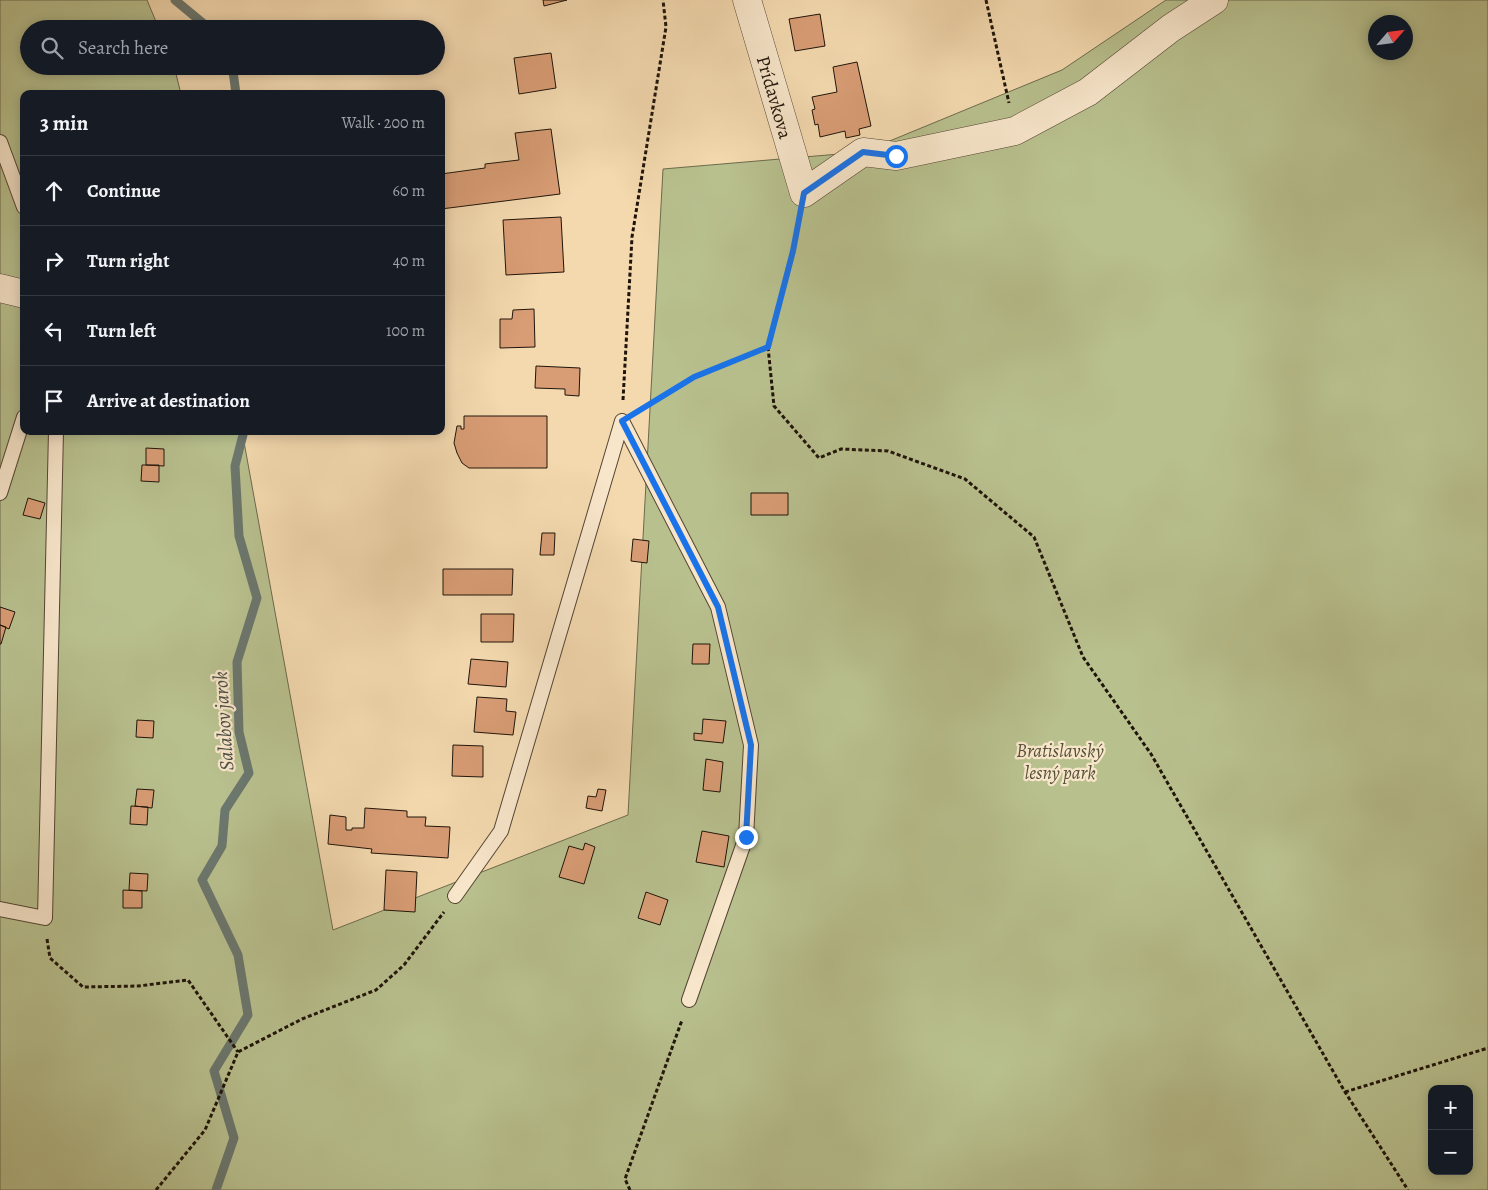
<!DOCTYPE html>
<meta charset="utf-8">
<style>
:root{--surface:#171b24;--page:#20242c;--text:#f1f3f6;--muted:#9ea1a6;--line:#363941}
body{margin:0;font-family:Alegreya,serif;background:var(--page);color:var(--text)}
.controls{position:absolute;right:15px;bottom:15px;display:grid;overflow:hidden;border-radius:10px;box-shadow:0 2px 12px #0003}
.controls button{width:45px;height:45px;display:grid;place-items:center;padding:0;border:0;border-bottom:1px solid var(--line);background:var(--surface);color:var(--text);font:25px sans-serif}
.compass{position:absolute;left:1368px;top:15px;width:45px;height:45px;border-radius:50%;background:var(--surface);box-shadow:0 2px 12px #0003;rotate:62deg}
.stop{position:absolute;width:15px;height:15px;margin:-11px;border:4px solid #1a73e8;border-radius:50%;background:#fff}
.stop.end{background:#1a73e8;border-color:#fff;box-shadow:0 1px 5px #0008}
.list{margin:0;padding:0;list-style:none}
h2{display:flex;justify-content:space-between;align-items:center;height:65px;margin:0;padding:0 20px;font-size:21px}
h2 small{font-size:16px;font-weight:400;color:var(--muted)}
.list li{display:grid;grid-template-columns:32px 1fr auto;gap:15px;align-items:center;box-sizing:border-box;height:70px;padding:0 20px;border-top:1px solid var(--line)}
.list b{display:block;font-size:19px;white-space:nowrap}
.list em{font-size:16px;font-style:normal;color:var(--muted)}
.icon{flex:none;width:28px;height:28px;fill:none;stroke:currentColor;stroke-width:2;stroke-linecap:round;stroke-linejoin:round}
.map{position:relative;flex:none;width:1488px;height:1190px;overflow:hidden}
.search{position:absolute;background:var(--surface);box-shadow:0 2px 12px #0003;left:20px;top:20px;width:425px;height:55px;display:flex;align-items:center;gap:12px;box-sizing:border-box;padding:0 18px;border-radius:28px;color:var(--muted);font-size:19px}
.panel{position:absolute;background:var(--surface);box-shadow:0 2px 12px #0003;left:20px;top:90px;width:425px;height:345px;border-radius:10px}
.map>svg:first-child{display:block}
.green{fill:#b8c08e;stroke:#6c6a4c;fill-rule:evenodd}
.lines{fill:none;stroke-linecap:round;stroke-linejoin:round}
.stream{stroke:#6b776e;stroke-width:9}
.building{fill:#d99d75;stroke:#1f140a}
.lane-casing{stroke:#544533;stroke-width:16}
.street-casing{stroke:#544533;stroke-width:29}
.path{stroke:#1f140a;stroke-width:3;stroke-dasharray:4 2.5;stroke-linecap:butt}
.lane{stroke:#f8e6cb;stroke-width:14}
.street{stroke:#f8e6cb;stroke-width:28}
.route{stroke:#1a73e8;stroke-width:6}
.labels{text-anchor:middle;stroke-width:4.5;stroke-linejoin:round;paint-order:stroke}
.street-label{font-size:19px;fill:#1f140a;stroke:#f8e6cb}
.park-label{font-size:19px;font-style:italic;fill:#555038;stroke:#f8e6cb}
.water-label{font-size:20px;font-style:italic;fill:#4b4e44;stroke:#f8e6cb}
</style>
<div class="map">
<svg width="1488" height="1190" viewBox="0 0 1488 1190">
<rect width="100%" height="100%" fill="#f4d9af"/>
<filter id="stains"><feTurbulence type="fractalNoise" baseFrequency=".004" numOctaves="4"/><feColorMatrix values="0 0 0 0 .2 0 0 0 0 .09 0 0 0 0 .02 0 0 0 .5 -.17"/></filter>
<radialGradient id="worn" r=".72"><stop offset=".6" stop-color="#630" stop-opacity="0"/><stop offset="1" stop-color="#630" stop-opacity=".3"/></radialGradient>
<path class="green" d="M0,0h147l12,29h-130v37h145l7,28h-157v337h218l91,499 295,-115 35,-646 200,-17 199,-82 104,-70h322v1190h-1488zM1376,22h30v30h-30zM1432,1089h37v82h-37z"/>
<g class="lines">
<path class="stream" d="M175,0l35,29
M231,66l2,5 3,23
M216,1190l18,-52 -20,-67 34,-56 -10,-60 -36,-75 20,-34 3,-36 24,-37 -10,-41 -2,-70 20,-64 -18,-62 -4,-70 9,-35"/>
</g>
<path class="building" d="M543,0h24l-23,6z
M820,14l5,32 -30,5 -6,-32z
M551,53l5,35 -37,6 -5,-36z
M857,62l14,64 -12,3 1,6 -14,3 -1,-7 -25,6 -2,-13 -3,1 -3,-15 3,-1 -3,-12 25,-5 -4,-25z
M551,129l9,65 -119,15v-35l44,-6v-4l34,-4 -4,-27z
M561,217l3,55 -58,3 -3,-55z
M534,309l1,38 -35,1v-29h12l1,-9z
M536,366l44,2 -1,28 -14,-1v-6l-30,-1z
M464,416h83v52h-78l-7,-5 -5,-10 -3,-10 3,-17h4v3h3z
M146,448l18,1v17l-18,-1z
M142,465h17v17l-18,-1z
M751,493h37v22h-37z
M28,498l17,5 -5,16 -17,-4z
M542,533h13l-1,22h-14z
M633,539l16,2 -2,22 -16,-2z
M443,569h70l-1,26h-69z
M0,607l15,5 -6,17 -9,-4z
M481,614h33l-1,28h-32z
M0,625l6,2 -5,17h-1z
M693,644h17l-1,20h-17z
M471,659l37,3 -2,25 -38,-3z
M477,697l30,2 -1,12 10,1 -3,23 -39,-3z
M703,719l23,2 -3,22 -29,-3v-7l8,1z
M137,720l17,1 -1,17 -17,-1z
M453,745l30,1v31l-31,-1z
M706,759l17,3 -3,30 -17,-2z
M137,789l17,1 -2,18 -17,-2z
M598,789l8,1 -4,21 -16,-3 2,-12 8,1z
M131,806l17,1 -1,18 -17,-1z
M365,808l42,3v6h19l-1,9 25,1 -2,31 -77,-5 1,-4 -44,-5 2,-29 16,2v13h6v-2h12z
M702,831l27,5 -5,31 -28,-5z
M585,843l10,4 -11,37 -25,-7 10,-31 14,4z
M386,870l31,2 -2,40 -31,-2z
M130,873l18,1 -1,17 -18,-1z
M123,890l19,1v17h-19z
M646,892l22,8 -8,25 -22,-7z"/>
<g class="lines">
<g class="lane-casing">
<path id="lane" d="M0,142l24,65
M622,421l96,186 33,138 -5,92 -57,163
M0,493l24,-76
M455,896l46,-65 121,-410
M0,909l45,9 11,-487"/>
</g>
<g class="street-casing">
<path id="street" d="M747,0l57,193 59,-41 33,4 119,-25 73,-39 83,-64 43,-28
M0,288l24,6"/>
</g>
<path class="path" d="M986,0l23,103
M799,221l-6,30 -25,96 6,59 45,52 22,-9 47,2 77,28 69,58 49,120 68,97 194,338 63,98
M623,400l9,-163 34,-210 -3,-27
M640,410l54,-33 74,-30
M47,939l3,19 33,29 55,-1 50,-6 50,72
M1345,1092l143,-44
M156,1190l49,-60 33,-78 64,-33 74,-29 28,-25 40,-53
M630,1190l-5,-11 57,-159"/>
<use href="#lane" class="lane"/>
<use href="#street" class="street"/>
</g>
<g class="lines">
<path class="route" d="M746,837l5,-92 -33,-138 -96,-186 72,-44 74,-30 25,-96 11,-58 59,-41 33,4"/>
</g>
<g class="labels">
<g class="street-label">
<text transform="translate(775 97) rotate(74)" y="7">Prídavkova</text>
</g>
<g class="park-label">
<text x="1060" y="757">Bratislavský<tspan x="1060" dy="22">lesný park</tspan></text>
</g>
<g class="water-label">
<text transform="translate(223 721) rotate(-94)" y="7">Salabov jarok</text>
</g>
</g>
<rect width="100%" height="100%" filter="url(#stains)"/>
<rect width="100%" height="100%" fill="url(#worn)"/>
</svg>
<div class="controls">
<button>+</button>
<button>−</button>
</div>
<svg class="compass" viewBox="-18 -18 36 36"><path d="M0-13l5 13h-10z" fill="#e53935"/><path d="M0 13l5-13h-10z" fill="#9ea1a6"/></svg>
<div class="stop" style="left:896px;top:156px"></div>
<div class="stop end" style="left:746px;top:837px"></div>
<div class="search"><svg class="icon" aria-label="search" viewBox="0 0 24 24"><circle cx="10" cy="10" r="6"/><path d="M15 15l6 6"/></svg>Search here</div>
<section class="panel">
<h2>3 min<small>Walk · 200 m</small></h2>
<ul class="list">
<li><svg class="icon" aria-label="ahead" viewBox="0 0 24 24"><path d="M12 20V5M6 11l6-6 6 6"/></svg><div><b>Continue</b></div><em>60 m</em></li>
<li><svg class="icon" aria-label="right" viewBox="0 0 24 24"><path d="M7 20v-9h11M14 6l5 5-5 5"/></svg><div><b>Turn right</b></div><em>40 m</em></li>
<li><svg class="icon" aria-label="left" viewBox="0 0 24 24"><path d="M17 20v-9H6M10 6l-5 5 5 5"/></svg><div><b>Turn left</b></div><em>100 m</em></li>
<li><svg class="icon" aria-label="arrive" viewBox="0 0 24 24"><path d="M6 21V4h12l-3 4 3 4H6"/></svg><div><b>Arrive at destination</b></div></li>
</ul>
</section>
</div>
